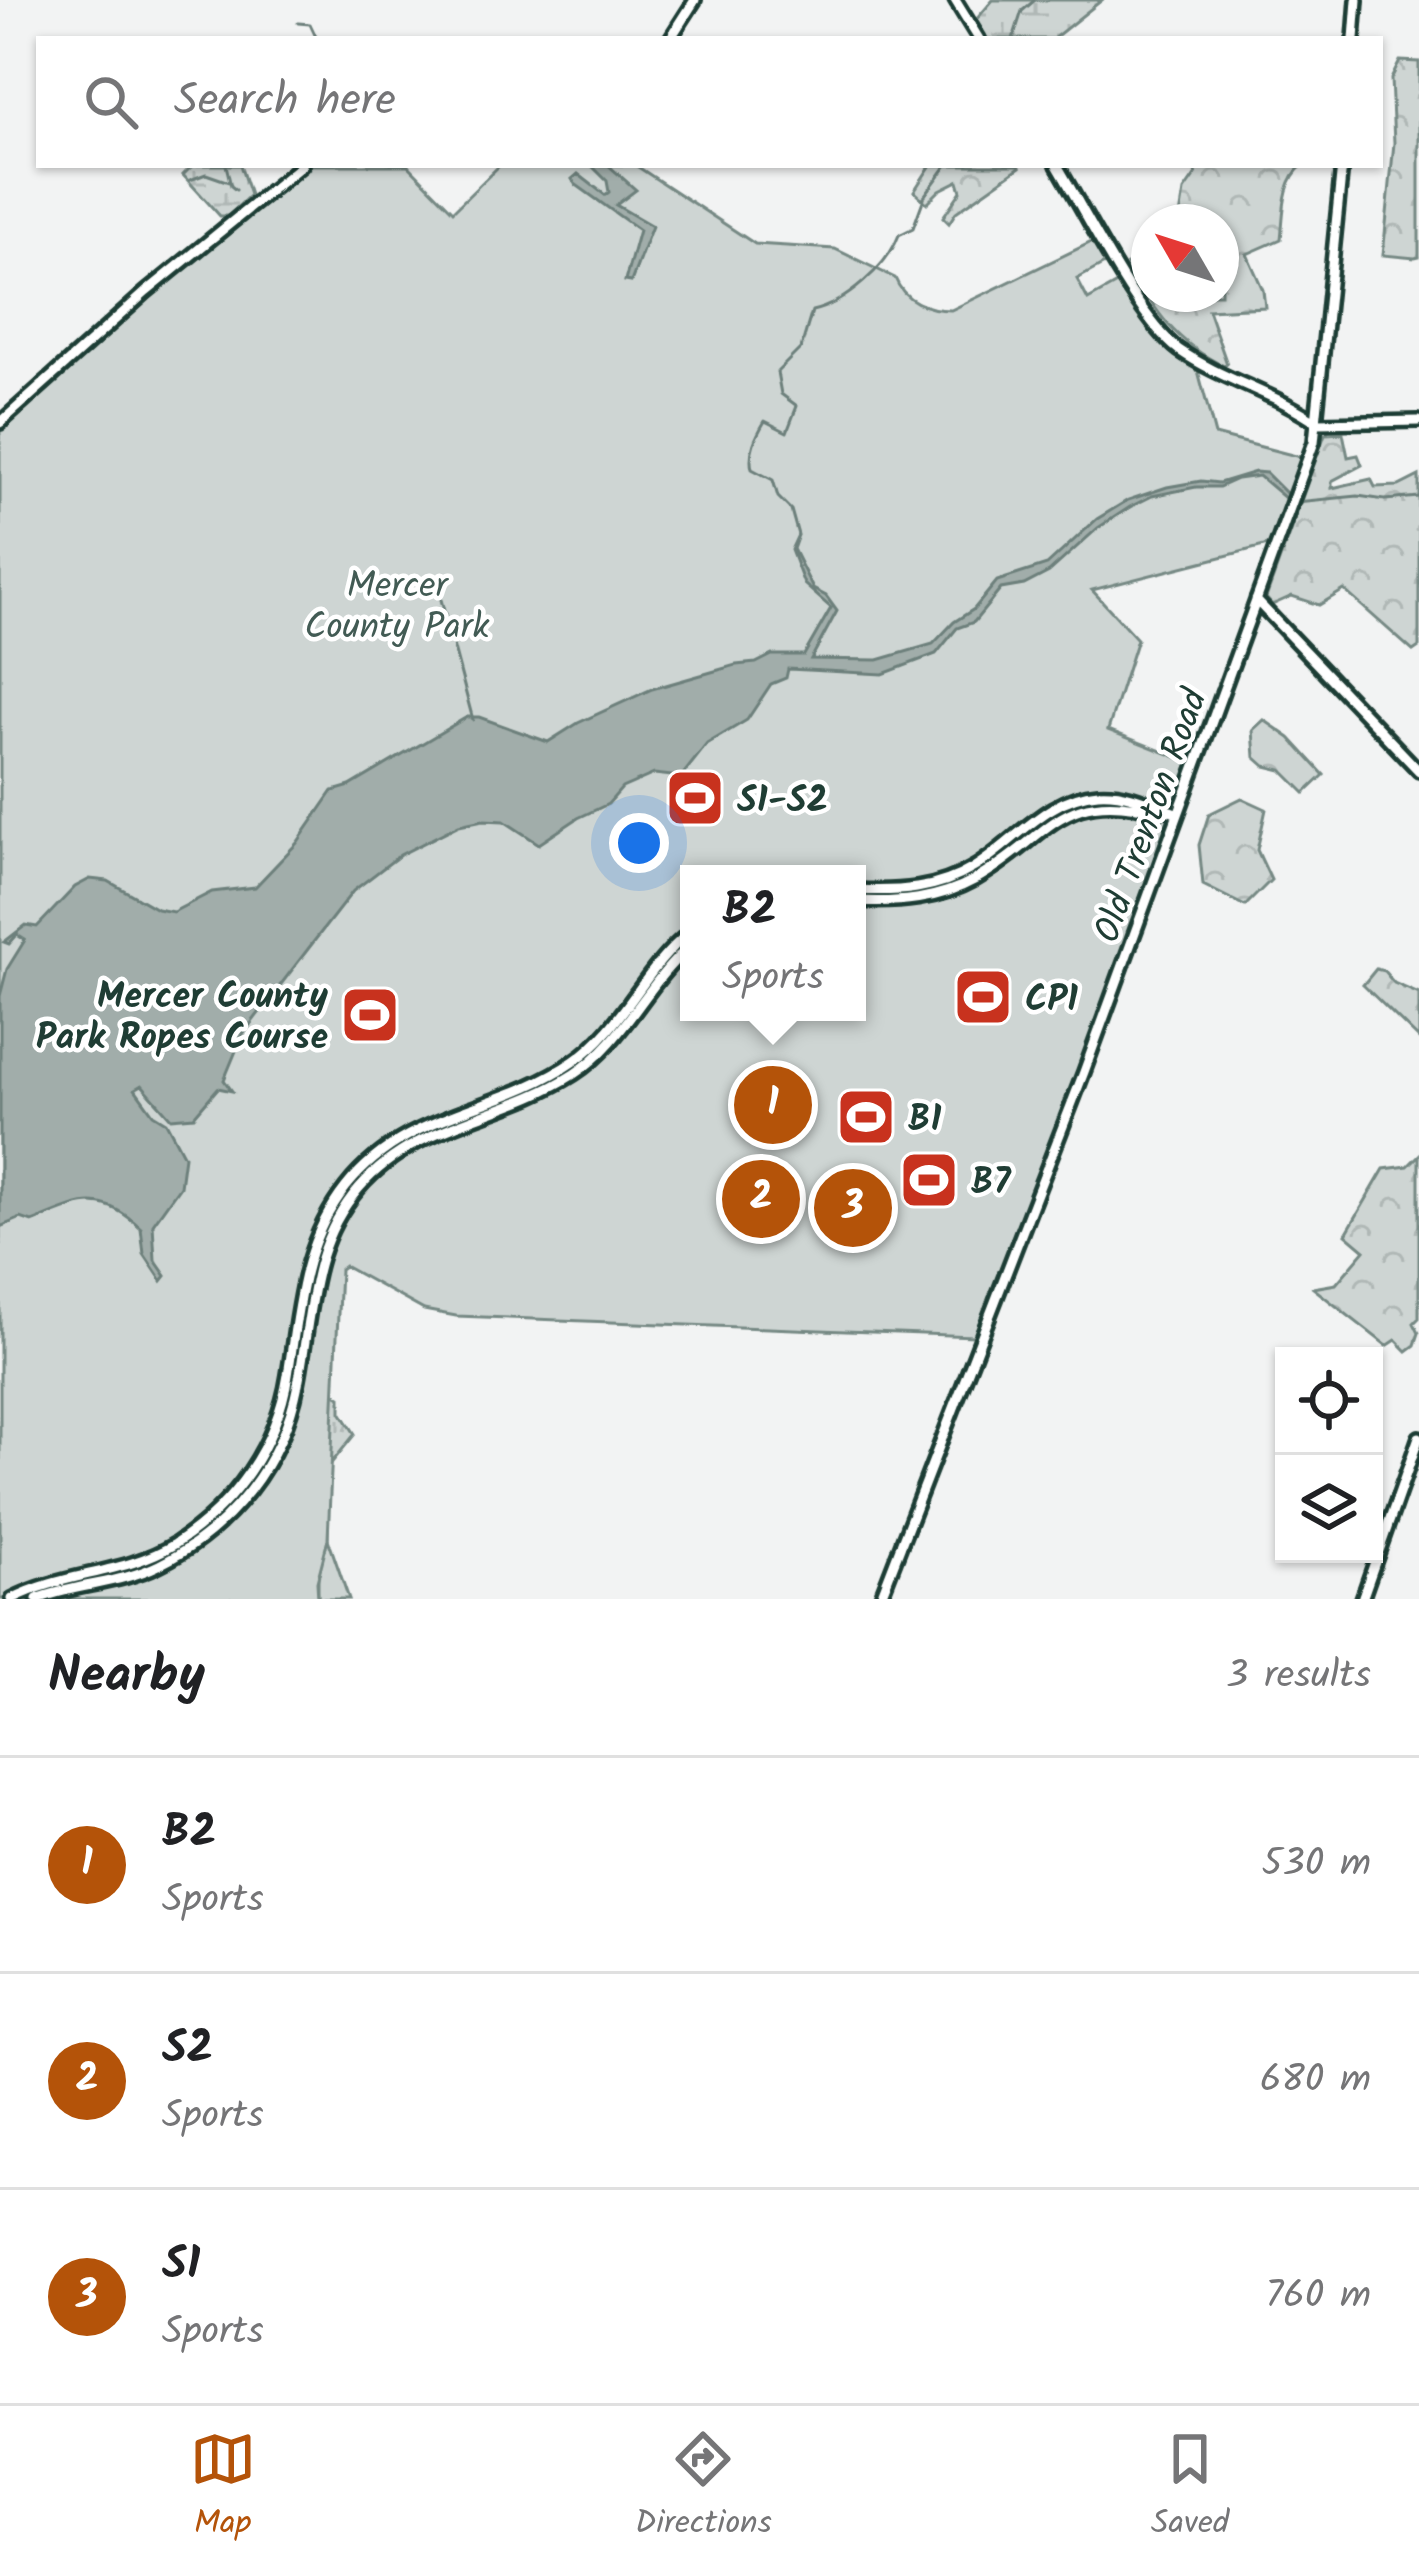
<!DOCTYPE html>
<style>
:root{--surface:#fff;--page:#f2f2f2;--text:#202124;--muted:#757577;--line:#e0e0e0;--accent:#b45309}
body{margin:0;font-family:Kalam,sans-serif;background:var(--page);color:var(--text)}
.controls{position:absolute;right:36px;bottom:36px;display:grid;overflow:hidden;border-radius:0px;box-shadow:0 3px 9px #0004}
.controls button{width:108px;height:108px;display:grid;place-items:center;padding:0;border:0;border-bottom:3px solid var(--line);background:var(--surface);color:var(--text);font:60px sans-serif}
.compass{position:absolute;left:1131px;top:204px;width:108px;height:108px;border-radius:50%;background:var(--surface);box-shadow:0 3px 9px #0004;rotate:309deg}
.you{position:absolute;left:639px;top:843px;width:42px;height:42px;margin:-30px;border:9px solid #fff;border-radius:50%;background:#1a73e8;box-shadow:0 0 0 18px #1a73e833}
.badge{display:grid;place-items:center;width:78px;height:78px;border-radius:50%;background:var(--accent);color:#fff;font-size:39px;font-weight:700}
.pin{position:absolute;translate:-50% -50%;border:6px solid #fff;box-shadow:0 3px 12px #0006}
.popup{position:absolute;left:680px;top:865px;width:186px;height:156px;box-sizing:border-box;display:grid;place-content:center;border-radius:0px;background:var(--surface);filter:drop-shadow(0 3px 9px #0005);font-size:39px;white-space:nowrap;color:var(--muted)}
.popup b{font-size:45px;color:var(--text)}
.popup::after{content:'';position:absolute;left:50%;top:100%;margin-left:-24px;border:24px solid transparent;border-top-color:var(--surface)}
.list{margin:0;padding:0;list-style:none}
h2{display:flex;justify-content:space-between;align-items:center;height:156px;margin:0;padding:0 48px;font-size:51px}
h2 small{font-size:39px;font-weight:400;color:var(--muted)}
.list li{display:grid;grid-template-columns:78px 1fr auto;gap:36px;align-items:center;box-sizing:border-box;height:216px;padding:0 48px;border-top:3px solid var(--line)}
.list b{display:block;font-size:45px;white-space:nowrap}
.list p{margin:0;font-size:39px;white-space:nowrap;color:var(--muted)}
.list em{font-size:39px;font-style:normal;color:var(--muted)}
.icon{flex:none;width:66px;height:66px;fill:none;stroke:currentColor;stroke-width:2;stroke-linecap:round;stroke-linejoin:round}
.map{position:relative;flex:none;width:1419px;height:1599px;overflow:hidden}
.search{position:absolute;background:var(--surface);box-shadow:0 3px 9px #0004;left:36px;right:36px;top:36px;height:132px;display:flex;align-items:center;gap:30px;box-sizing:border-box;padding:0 42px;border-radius:0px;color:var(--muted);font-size:45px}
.sheet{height:804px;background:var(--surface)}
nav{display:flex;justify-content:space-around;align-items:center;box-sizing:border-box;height:168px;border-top:3px solid var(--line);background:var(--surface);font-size:33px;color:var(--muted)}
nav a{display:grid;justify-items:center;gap:6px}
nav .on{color:var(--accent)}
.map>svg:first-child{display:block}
.grass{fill:url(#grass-tufts);stroke:#768984;stroke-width:3}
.forest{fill:url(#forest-crowns);stroke:#768984;stroke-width:3}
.wetland{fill:url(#wetland-marsh);stroke:#768984;stroke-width:3}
.green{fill:#ced5d3;stroke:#768984;stroke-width:3;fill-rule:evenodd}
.water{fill:#a1adaa;stroke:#6d807b;stroke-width:3}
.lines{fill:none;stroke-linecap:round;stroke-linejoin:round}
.stream{stroke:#6d807b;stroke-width:3}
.secondary-casing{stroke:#1f3d34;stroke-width:18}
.secondary{stroke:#fff;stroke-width:9}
.labels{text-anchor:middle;stroke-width:9;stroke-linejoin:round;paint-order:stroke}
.park-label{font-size:36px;fill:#425b54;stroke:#fff}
.poi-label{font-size:36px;font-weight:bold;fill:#1f3d34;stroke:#fff;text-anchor:start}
.street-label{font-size:36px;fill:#1f3d34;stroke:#fff}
</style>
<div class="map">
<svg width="1419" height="1599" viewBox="0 0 1419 1599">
<defs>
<pattern id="grass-tufts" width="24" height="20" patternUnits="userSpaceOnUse" patternTransform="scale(3)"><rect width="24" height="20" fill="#ced5d3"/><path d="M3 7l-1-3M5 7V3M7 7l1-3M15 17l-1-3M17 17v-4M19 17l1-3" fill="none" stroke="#b0b8b6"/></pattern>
<pattern id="forest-crowns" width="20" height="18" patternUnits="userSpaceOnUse" patternTransform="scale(3)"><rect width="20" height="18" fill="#ced5d3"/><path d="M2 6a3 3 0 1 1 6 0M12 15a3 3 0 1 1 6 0" fill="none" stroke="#b0b8b6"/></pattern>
<pattern id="wetland-marsh" width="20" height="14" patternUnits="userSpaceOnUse" patternTransform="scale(3)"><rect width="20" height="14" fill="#ced5d3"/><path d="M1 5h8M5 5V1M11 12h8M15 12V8" fill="none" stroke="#b0b8b6"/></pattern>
</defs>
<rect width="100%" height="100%" fill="#f2f3f3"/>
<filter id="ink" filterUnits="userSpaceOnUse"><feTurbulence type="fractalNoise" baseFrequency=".00833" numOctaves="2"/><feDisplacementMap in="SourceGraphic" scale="24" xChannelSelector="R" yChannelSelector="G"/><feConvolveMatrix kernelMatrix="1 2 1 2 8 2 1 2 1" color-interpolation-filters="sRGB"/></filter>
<g filter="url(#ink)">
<path class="grass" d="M318,1383l23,14v15l14,22 -26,32 -1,73 21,60h-31z"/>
<path class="forest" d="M1400,61l19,1v195l-4,1 -32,-3 11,-112 -3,-64z
M931,165h88l1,2 -64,45 -7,11 -6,-6 18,-26 -3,-10 -18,9 -13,13 -13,-12z
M1191,165h112c-21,16 -19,49 -22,74l-34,15 16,36 2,17 -57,3 19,54 -3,2c-49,-23 -70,-57 -97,-101l22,-14v43h72v-72h-51l10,-6 4,-25 12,-17z
M1343,433l5,24 10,-2 4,10 -30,16v7l39,-9 4,8 24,-1 20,-10v171l-6,4 -69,-61 -25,15 -27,-9 -20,9 -6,-7 59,-164z
M1264,720l26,18 34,37 -19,18 -23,-23 -17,-4 -10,-9 -2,-27z
M1242,798l24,11 -9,41 14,30 -26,26 -42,-21 -4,-40 10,-31z
M1376,969l8,2 10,12 25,11v45l-56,-54z
M1419,1155v163l-5,5 5,10 -4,12 -8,6 -11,-11 -9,6 -74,-58 23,-4 29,-34 -19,-16 38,-65 24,-3z"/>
<path class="wetland" d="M993,0h109l-49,39h-67l-11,-18z
M193,165h47l10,30 -22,21h-8l-37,-41z"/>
<path class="green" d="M306,165h102l45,46 47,-46h135l120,79 80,5 60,29c9,23 32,32 56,32l145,-70 14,21 -33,18 11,21 34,-19 35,55 39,27 19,72 89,23 -32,86 -180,46 45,49 -29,91 84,33 -91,253 -127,320 -518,-20 -32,-6 -80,-44 -4,3 -12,270 -11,43 1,17h-318v-1172l120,-108zM689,874h168v138h-168z"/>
<path class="water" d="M591,165h17l28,25 -20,15 36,21 -21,56 -6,-1 14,-51 -64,-46 -3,-5 6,-5 27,21 4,-3 -2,-11z
M1255,472l11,1 21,21 -1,5 -27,-23 -22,3 -18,8h-23l-44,9 -22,11 -32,21 -49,44 -25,13 -23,4 -27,33 -17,6 -21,26 -53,20 -95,-5 -2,9 -15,6 -24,36 -40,24 -26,33 -27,-3 -32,14 -14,16 -30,14 -39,26 -35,-23 -21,-1 -24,5 -59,30 -47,36 -45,58 -65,85 -19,46 8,11 -14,-3 -24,28 -23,2 -29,-33 -7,4 18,25 13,8 18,34 -4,30 -27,38 2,36 11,16 -4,5 -18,-27 -3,-26c-42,-40 -62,-24 -109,-6l-11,-4 -21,9v-231l7,-27 18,-29 -8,-5 -8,9 -5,-2 22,-17 11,2 38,-40 15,-8 18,2 49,28 16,3 39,-20 43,-5 42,-44 36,-52 17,-5 117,-69h12l69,25 30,-19 74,-34 84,-24 20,-2 16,-8h32l27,-47 -27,-24 -13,-34 7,-15 -5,14 20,40 13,7 11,15 -26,48 67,1 55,-16 21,-22 20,-13 23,-28 50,-16 50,-46 31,-19 39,-13 34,-6 18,2z"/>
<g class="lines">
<path class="stream" d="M298,23l12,1 7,15
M1013,39l9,-28 13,-11
M226,165l5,21 5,4
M190,180l16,-6 23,8
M1296,502l62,-6 27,4 34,-3
M798,535l-7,-25 -13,-13 -5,-17 -21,-11c-4,-17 4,-33 13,-48l22,11 10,-26 -16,-12 -4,-22 24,-24 11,-37c32,-7 75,-44 87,-76l14,-7 12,-33 22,-30
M431,579l8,13 34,128"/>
<g class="secondary-casing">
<path id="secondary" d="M955,0l24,39
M670,39l25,-39
M1354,39l3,-39
M1057,165c29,48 81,154 122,185 43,30 97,43 139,73
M0,423l146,-131 156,-127
M1318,423l101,-2
M1256,600l163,171
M857,890c41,2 80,0 116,-22 42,-25 73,-71 125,-75 29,-2 54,11 80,21
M857,901c42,2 81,-1 119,-22 74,-41 83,-95 183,-67
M12,1599c52,-27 112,-24 163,-55 59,-38 102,-99 113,-169 11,-68 13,-131 58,-188 62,-78 153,-74 228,-126 49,-33 69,-92 115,-128
M37,1599c40,-15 83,-15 122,-34 71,-35 124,-103 139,-181 14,-71 11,-138 61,-196 58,-67 145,-69 215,-114 50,-32 71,-89 115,-127
M880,1599l204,-527 230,-630 28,-277
M1362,1599l57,-162"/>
</g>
<use href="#secondary" class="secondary"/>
</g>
</g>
<defs>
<g id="stadium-square" transform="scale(3)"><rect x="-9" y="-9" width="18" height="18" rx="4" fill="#c8321e" stroke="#fff"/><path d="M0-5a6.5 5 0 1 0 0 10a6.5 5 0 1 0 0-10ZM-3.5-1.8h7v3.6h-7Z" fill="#fff"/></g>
</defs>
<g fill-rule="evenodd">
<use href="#stadium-square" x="695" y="798"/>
<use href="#stadium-square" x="983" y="997"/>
<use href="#stadium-square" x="370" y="1015"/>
<use href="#stadium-square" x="866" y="1117"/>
<use href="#stadium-square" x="929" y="1180"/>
</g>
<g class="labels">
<g class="park-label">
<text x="397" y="597">Mercer<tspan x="397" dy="41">County Park</tspan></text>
</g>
<g class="poi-label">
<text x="737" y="811">S1-S2</text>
<text x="328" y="1007" text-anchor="end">Mercer County<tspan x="328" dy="41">Park Ropes Course</tspan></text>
<text x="1025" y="1010">CP1</text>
<text x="908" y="1130">B1</text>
<text x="971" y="1193">B7</text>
</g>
<g class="street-label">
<text transform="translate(1149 815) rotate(-70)" y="13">Old Trenton Road</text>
</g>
</g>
</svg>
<div class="controls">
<button><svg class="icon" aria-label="locate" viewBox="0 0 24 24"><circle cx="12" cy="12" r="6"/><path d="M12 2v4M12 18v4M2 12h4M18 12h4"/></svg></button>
<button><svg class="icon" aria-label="layers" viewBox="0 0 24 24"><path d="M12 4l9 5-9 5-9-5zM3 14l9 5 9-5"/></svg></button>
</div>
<svg class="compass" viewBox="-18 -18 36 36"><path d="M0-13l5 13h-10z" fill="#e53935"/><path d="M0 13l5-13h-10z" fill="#757577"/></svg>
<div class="you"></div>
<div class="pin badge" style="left:773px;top:1105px">1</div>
<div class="popup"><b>B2</b>Sports</div>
<div class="pin badge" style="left:761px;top:1199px">2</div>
<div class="pin badge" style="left:853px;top:1208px">3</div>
<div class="search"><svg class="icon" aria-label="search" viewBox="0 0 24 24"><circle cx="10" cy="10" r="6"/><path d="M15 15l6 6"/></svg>Search here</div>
</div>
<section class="sheet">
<h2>Nearby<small>3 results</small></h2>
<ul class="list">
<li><span class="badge">1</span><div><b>B2</b><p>Sports</p></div><em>530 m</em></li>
<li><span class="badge">2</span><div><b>S2</b><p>Sports</p></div><em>680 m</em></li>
<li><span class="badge">3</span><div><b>S1</b><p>Sports</p></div><em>760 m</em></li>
</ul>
</section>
<nav>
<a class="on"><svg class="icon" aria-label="map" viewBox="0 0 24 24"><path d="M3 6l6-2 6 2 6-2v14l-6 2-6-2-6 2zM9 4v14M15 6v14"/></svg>Map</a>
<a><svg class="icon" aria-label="directions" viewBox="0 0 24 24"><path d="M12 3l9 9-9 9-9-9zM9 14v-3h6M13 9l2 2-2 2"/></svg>Directions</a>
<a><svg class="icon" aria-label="saved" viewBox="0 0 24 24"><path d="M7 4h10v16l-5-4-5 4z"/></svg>Saved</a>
</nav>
